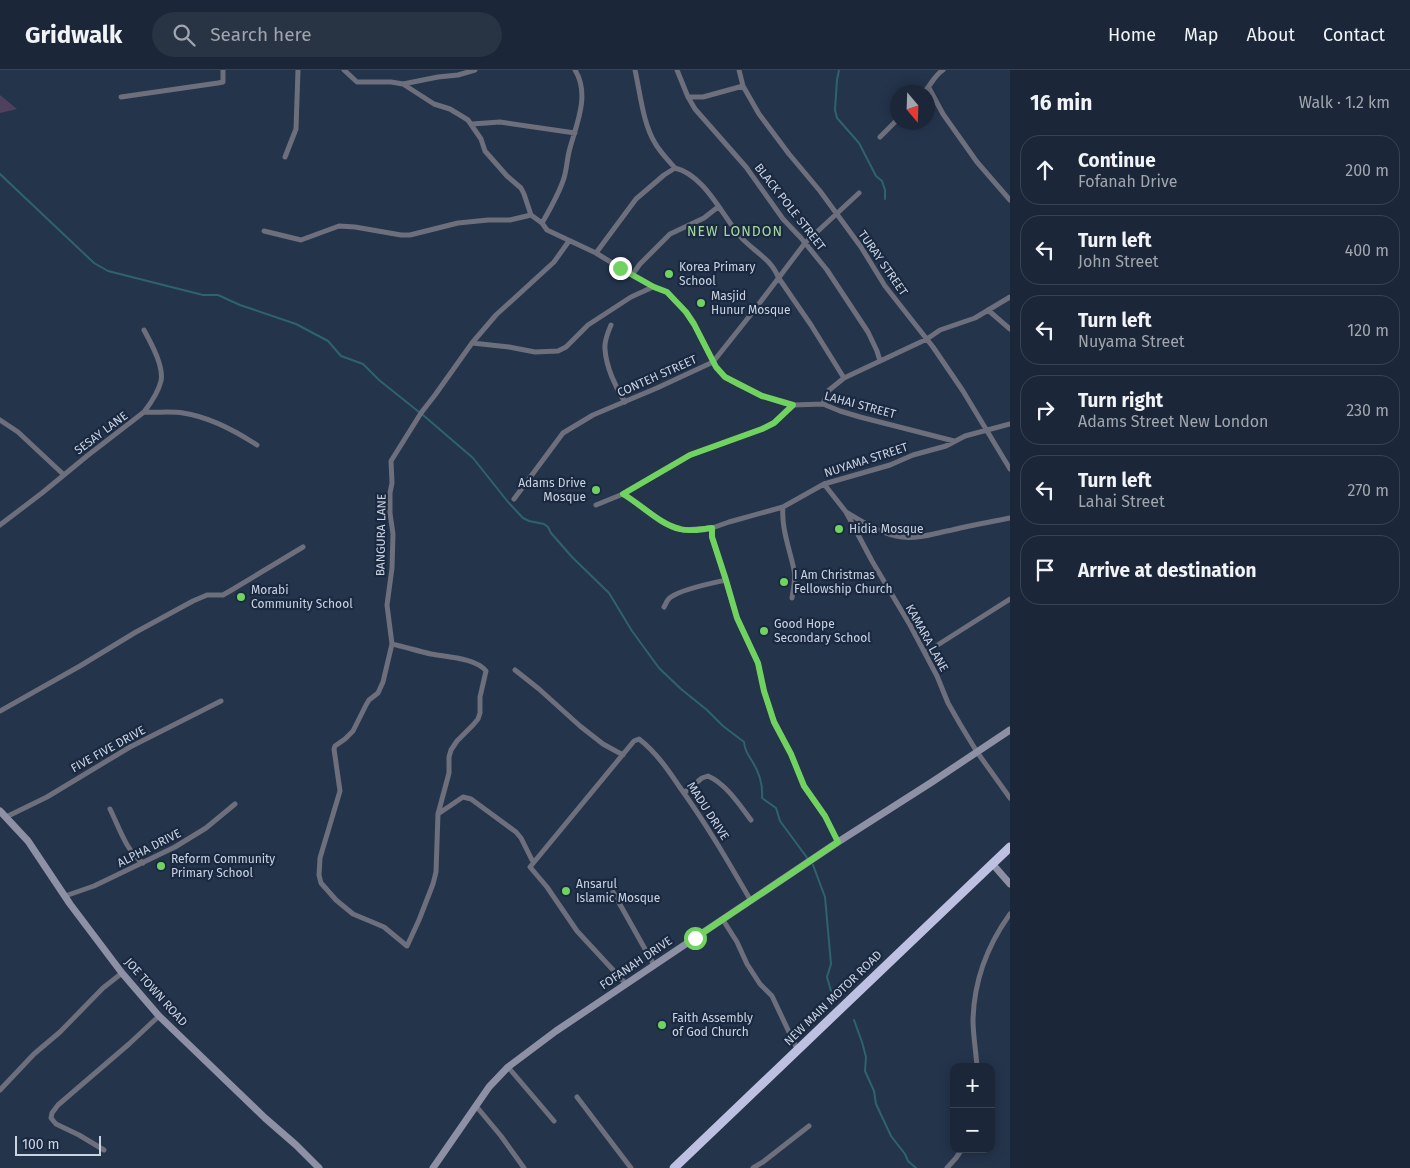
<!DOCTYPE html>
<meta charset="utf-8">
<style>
:root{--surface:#1b2738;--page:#283343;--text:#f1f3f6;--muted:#a0a5ae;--line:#394453}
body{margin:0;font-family:"Fira Sans",sans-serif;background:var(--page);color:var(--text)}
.controls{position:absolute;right:15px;bottom:15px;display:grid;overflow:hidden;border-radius:10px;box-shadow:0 2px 12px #0003}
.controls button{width:45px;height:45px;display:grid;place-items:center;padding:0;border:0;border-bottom:1px solid var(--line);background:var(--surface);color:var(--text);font:25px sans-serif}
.compass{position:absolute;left:890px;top:15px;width:45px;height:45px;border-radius:50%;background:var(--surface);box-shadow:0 2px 12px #0003;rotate:161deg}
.scale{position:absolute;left:15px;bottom:12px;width:86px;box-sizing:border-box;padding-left:5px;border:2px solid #c9d3e2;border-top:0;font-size:14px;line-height:18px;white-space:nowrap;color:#c9d3e2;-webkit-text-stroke:4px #1a2940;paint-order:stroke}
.stop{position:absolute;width:15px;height:15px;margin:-11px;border:4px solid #70d35f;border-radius:50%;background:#fff}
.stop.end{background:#70d35f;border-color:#fff;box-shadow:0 1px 5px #0008}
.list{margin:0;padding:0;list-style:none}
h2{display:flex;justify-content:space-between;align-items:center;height:65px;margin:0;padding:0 20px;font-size:21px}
h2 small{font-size:16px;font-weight:400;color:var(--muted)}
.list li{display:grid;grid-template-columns:32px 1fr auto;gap:15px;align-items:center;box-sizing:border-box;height:70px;margin:0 10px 10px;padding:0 10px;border:1px solid var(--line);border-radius:20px}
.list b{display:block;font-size:19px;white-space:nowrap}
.list p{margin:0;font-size:16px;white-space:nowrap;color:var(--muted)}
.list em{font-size:16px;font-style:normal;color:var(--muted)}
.icon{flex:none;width:28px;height:28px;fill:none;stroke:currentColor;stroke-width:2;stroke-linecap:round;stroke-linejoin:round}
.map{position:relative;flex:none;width:1010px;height:1098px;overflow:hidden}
header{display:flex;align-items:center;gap:30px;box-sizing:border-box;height:70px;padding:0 25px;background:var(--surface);border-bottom:1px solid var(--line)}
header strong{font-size:24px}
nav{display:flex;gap:28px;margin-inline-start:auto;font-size:18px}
.search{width:350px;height:45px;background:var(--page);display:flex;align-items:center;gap:12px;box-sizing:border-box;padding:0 18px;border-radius:28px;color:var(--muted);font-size:19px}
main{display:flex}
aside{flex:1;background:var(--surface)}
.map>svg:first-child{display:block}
.green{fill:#4e415e}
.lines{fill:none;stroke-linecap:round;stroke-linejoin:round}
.stream{stroke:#2e636d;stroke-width:2}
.street{stroke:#6d6f7c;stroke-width:5}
.secondary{stroke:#8e90a5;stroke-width:7}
.highway{stroke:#bdc0e1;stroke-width:9}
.route{stroke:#70d35f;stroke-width:6}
.poi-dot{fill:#70d35f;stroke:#1a2940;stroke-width:2}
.labels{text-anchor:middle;stroke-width:4.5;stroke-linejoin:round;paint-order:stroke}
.street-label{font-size:12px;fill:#c9d3e2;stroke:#1a2940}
.poi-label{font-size:12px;fill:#c9d3e2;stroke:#1a2940;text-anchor:start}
.neighbourhood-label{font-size:14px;letter-spacing:1px;fill:#a5d99c;stroke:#1a2940}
</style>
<header>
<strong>Gridwalk</strong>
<div class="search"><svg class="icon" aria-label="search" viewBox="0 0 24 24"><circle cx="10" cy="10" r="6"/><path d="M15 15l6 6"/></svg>Search here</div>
<nav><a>Home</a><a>Map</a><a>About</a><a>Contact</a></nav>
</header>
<main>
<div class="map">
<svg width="1010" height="1098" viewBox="0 0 1010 1098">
<rect width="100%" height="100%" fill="#24344b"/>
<path class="green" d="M0,25l17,14 -17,4z"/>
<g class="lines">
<path class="stream" d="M839,0l-2,10 -2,30 2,8 22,25 17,33 6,5 3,9v9
M0,104l94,89 14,8 95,24h15l22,10 56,19 32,17 13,15 22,8 16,16 40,32
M423,345l50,43 35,44 15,16 6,3 15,3 4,3 3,6 21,24 37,36 23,38 27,37 22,21 26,21 16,16 21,16c1,10 4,12 8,19 7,11 11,24 10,37l14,10 4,13 28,38
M813,795l12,32 6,67 -4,13 4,14 6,9
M854,950l8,22 4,15 -1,14 9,20 2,13 15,32 14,18 3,7 8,7"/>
<path class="street" d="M344,0l13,12h34l12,2 35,-7 20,-2 17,-5
M575,0c15,24 2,53 -5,78 -3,10 -3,20 -6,30 -5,16 -14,31 -22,45l5,7 49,23 36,22 21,12 14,5 19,20 8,12 22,43 9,10 14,8 23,11 22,7 9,2 30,-1 17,7 20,6 94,24
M635,0c5,22 8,54 20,73 5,9 13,17 20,25
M677,0l11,27 7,12 51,58 37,52 18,19 26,32 41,62 9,19 3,10
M739,0l4,16 16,28 30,40 31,37 41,56 24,39 48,61 30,44 47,78
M403,14l31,20 16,5 18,11 13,19 4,12 22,25 14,12 3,6 7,21 11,8
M929,18l14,26 34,48 33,38
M924,22c7,-7 10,-16 19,-22
M121,27l97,-14 5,-1v-12
M688,27h15l40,-11
M472,54l28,-2 75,11
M880,67l18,-18
M285,87l11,-28 2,-59
M675,98c29,7 46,45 64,67 12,15 32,23 39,42l33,48 33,53
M264,161l37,9 38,-14 16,1 46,8h9l48,-12 30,-3h22l21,-5
M596,183l40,-54 28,-24 11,-7
M632,205l8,-11 30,-30 34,-16 14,-11
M988,240l22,19
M611,255c-3,7 -7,16 -6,24 1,17 10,38 20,53
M144,260c7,13 20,36 17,51 -3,12 -10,22 -17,31
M472,273l37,4 26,5 23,-1 8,-4 22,-22 43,-28 22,-10
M823,334l5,-13 16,-13 83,-39 13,-9 35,-12 35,-21
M0,350l18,12 46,43
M824,414l22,28 26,49 38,64 27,51 11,27 12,21 17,28 33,46
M623,424l43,30 16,6 30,-2 17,-6 54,-15 41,-23 66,-19 23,-10 33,-9 19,-10 45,-12
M514,429l49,-66 30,-18 64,-27 56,-26 39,-49 53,-70 54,-50
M596,435l27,-11 67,-39 72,-26 12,-6 19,-18
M783,437c-2,21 7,43 11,63 2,9 -1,20 -2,28
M846,442c17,10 36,23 56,25 17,2 34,-4 50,-7 20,-5 39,-8 58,-12
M0,455l42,-32 45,-37 57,-44c13,1 26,-1 39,1 27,4 51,17 74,32
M712,458v9l25,81 21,45 6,28 10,30 17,33 13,32 21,30 13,26
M664,537c2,-3 3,-8 7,-10 11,-8 41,-14 55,-17
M392,574c13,3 26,7 39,10 15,3 45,4 55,17l-6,26v16l-2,6 -5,6 -16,16 -6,9 -2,7v16l-11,41 -2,58 -3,12 -14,36 -12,26 -23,-19 -31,-13 -17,-14 -15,-17 -2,-8 1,-17 20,-67 -6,-42 1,-3 10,-7 8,-8 13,-26 3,-5 9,-7 5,-11 9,-38 -5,-39 5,-37 1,-34 -3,-21v-20l2,-10 -1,-22 30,-48 14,-18 37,-52 24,-28 58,-53 15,-21
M925,583l85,-54
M515,600l24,19 41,37 23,18 20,11
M0,641l80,-45 56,-34 57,-31 14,-6h16l7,-4 73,-44
M684,723l18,-15 6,-2c18,8 31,28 43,44
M110,739c9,18 16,42 33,54
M438,744l25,-17 8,2 45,33 5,6 12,24
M6,747l41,-20 83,-50 91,-46
M613,822l41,73
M65,826l29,-10 81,-39 31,-19 29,-24
M723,850l14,22 10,22 13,20 12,12 25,53
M626,914l-49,-53 -30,-44 -17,-20 104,-126 5,-2c17,13 30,32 42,50 26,36 48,74 70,112
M508,997l46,54
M977,997c-1,-16 -4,-32 -4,-47 1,-40 14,-74 37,-106
M0,1020l34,-36 26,-22 43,-44 19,-15
M577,1027l54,71
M476,1036l25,30 23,32
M104,1080l-25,-15 -23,-11 -5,-6 1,-5 6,-8 71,-61 30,-28
M753,1098l10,-6 46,-36
M947,1098l9,-10 6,-9"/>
<path class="secondary" d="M0,741l28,30 42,63 52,69 37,43 106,102 31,27 23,23
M996,798l14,16
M433,1098l56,-81 19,-20 48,-36 282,-189 94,-60 78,-52"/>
<path class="highway" d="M674,1098l336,-321"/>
</g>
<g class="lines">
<path class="route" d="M620,198l34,19 13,5 19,20 8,12 22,43 9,10 37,19 31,9 -19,18 -12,6 -72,26 -67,39c19,11 36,30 57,35 10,3 22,0 32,-1v9l14,43 11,38 21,45 6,28 10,31 17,32 13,32 21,30 13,26 -143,96"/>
</g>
<g class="poi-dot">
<circle cx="669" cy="204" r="5"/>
<circle cx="701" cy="233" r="5"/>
<circle cx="596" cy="420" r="5"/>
<circle cx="839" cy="459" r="5"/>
<circle cx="784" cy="512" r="5"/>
<circle cx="241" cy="527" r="5"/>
<circle cx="764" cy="561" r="5"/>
<circle cx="161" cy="796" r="5"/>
<circle cx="566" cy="821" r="5"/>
<circle cx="662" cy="955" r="5"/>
</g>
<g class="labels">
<g class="street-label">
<text transform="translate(790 137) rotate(52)" y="4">BLACK POLE STREET</text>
<text transform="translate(883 193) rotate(55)" y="4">TURAY STREET</text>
<text transform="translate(657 306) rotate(-24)" y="4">CONTEH STREET</text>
<text transform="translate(860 335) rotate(15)" y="4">LAHAI STREET</text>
<text transform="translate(101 363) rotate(-37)" y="4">SESAY LANE</text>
<text transform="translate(866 390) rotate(-18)" y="4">NUYAMA STREET</text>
<text transform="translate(381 465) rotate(-89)" y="4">BANGURA LANE</text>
<text transform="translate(927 568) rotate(61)" y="4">KAMARA LANE</text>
<text transform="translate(108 679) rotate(-29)" y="4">FIVE FIVE DRIVE</text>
<text transform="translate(708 741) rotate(57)" y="4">MADU DRIVE</text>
<text transform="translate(149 778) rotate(-27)" y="4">ALPHA DRIVE</text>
<text transform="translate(636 893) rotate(-34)" y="4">FOFANAH DRIVE</text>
<text transform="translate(156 922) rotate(48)" y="4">JOE TOWN ROAD</text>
<text transform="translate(833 928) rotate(-44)" y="4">NEW MAIN MOTOR ROAD</text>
</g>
<g class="poi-label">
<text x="679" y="201">Korea Primary<tspan x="679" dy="14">School</tspan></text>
<text x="711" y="230">Masjid<tspan x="711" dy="14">Hunur Mosque</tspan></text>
<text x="586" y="417" text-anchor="end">Adams Drive<tspan x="586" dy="14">Mosque</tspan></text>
<text x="849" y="463">Hidia Mosque</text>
<text x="794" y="509">I Am Christmas<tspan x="794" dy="14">Fellowship Church</tspan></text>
<text x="251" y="524">Morabi<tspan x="251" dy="14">Community School</tspan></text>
<text x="774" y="558">Good Hope<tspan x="774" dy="14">Secondary School</tspan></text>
<text x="171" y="793">Reform Community<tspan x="171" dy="14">Primary School</tspan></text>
<text x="576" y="818">Ansarul<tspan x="576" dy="14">Islamic Mosque</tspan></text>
<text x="672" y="952">Faith Assembly<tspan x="672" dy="14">of God Church</tspan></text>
</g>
<g class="neighbourhood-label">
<text x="735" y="166">NEW LONDON</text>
</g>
</g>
</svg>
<div class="controls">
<button>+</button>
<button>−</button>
</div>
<svg class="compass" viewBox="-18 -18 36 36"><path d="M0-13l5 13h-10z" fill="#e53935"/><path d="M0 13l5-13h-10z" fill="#a0a5ae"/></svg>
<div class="scale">100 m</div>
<div class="stop" style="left:695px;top:868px"></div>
<div class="stop end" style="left:620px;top:198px"></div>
</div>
<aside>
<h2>16 min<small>Walk · 1.2 km</small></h2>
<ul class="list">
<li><svg class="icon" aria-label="ahead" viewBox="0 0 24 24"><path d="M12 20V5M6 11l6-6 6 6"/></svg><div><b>Continue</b><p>Fofanah Drive</p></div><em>200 m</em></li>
<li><svg class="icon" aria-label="left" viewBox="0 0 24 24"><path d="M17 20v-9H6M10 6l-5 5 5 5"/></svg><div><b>Turn left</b><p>John Street</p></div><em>400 m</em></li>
<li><svg class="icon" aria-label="left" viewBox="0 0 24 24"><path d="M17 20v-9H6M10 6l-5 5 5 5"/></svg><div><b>Turn left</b><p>Nuyama Street</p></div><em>120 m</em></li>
<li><svg class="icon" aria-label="right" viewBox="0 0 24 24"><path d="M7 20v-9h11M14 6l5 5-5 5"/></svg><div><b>Turn right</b><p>Adams Street New London</p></div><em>230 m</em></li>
<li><svg class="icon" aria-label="left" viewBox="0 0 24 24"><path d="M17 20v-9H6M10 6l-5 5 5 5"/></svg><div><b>Turn left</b><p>Lahai Street</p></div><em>270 m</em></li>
<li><svg class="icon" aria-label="arrive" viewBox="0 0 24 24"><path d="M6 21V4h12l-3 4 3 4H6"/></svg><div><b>Arrive at destination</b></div></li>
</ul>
</aside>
</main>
